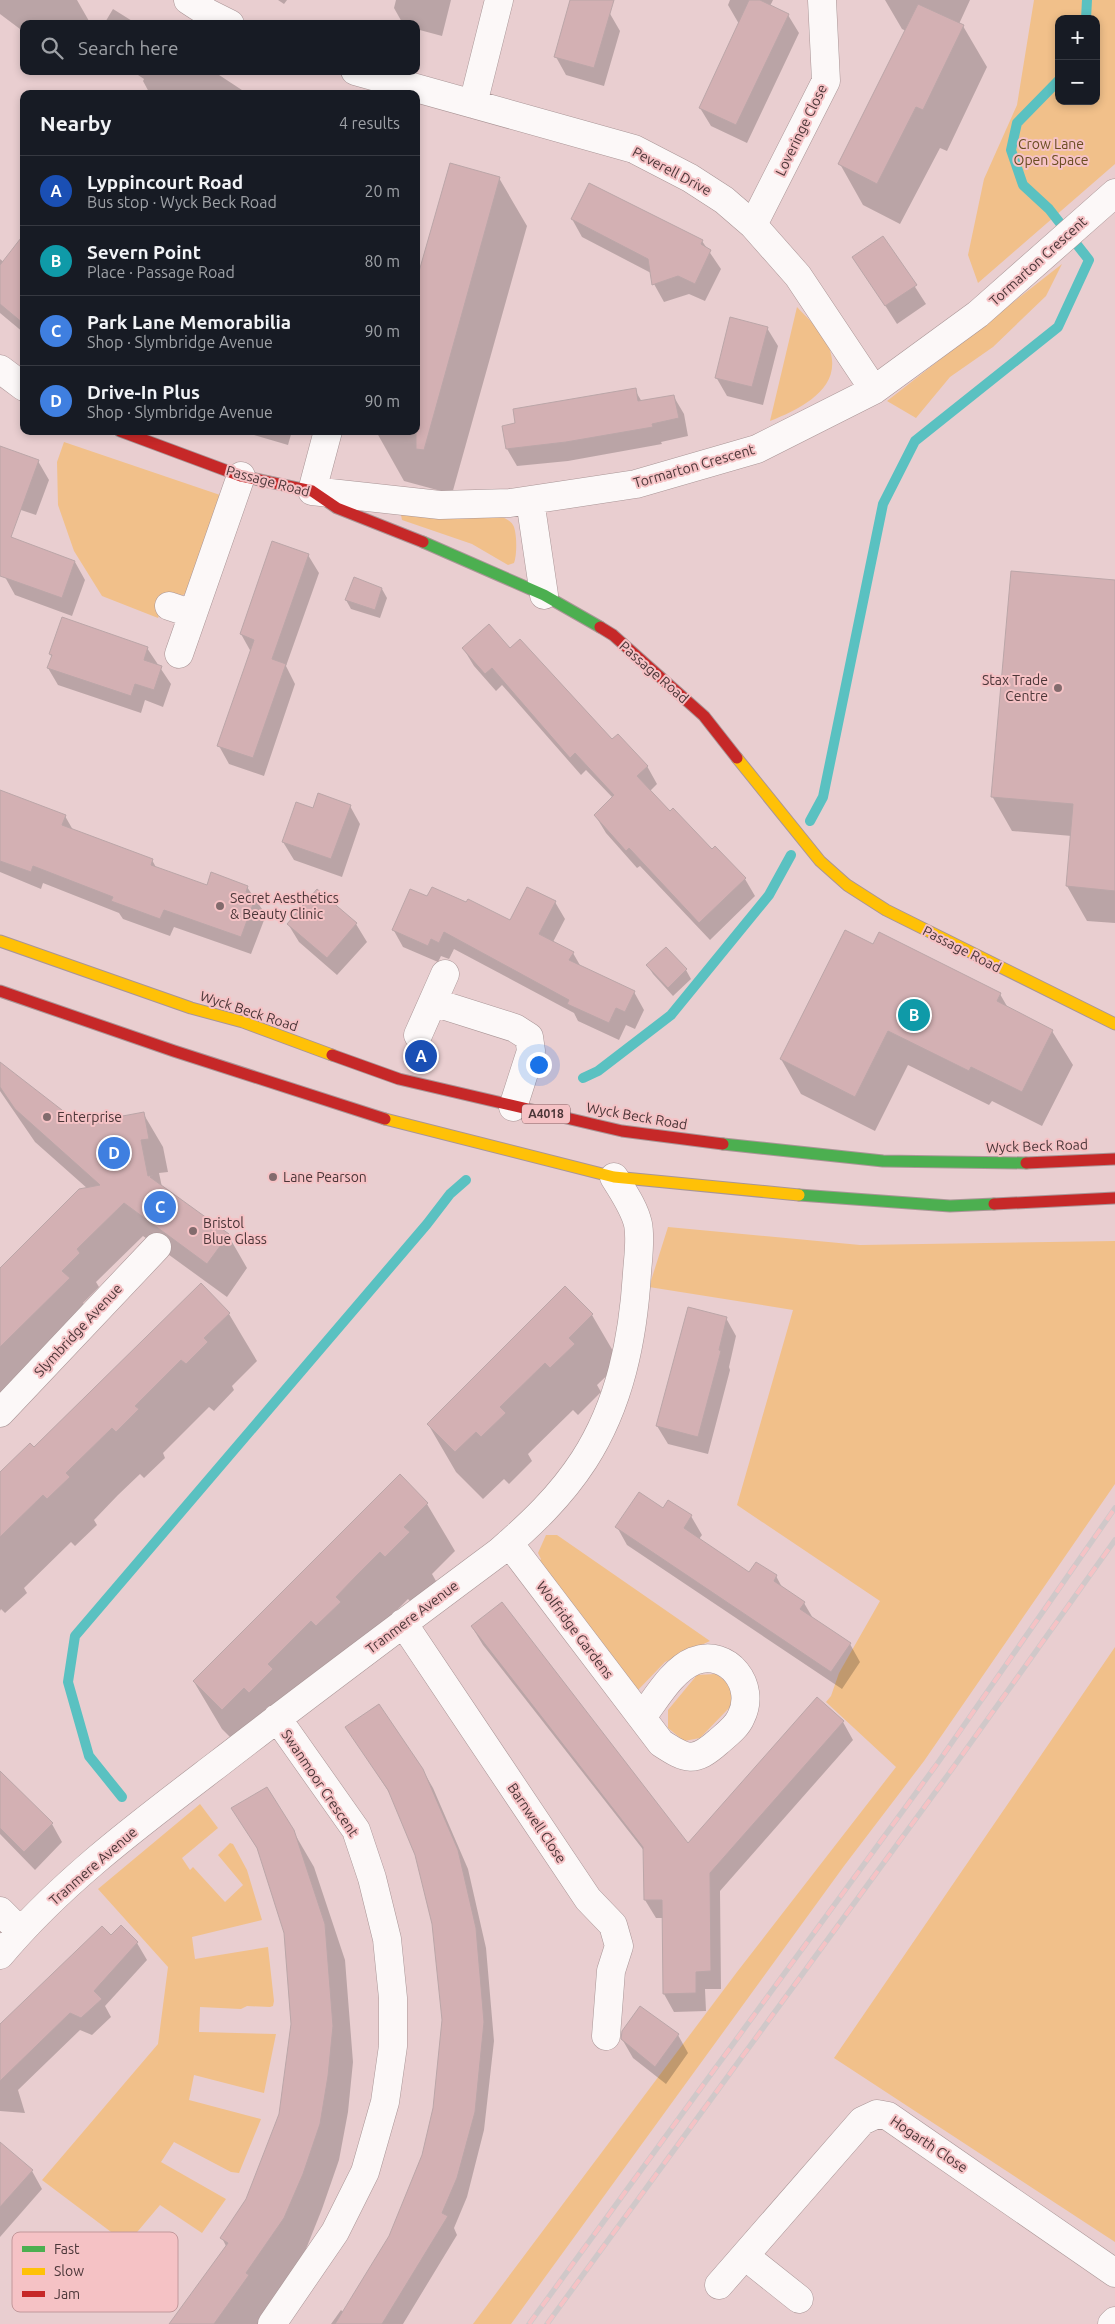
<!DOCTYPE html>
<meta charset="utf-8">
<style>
:root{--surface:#171b24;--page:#242831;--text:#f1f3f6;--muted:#9ea1a6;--line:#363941;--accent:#826b6d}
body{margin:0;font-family:Ubuntu,sans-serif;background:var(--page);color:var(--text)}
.controls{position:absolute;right:15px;top:15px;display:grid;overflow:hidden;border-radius:10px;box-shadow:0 2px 8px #0003}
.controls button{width:45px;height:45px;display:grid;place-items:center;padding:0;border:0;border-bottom:1px solid var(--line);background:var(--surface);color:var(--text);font:25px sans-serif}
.you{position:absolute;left:538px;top:1064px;width:18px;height:18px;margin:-12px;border:4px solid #fff;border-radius:50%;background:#1a73e8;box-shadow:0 0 0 8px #1a73e833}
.badge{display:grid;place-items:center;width:32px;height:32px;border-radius:50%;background:var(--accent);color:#fff;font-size:16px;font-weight:700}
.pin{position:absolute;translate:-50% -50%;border:2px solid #fff;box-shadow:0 1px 5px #0006}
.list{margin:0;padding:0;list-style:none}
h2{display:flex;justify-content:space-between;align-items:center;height:65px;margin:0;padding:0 20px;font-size:21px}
h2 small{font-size:16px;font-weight:400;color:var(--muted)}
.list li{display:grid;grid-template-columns:32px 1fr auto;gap:15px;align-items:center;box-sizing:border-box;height:70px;padding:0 20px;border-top:1px solid var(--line)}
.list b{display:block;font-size:19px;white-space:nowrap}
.list p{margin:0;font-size:16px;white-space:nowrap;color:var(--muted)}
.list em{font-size:16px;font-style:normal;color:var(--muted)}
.icon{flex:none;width:28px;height:28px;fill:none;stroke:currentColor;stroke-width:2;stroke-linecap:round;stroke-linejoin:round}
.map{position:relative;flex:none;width:1115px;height:2324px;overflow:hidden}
.search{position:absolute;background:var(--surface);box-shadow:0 2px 8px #0003;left:20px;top:20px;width:400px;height:55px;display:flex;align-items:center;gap:12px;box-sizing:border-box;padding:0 18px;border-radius:10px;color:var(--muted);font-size:19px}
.panel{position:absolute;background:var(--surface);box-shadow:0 2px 8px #0003;left:20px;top:90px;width:400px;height:345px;border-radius:10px}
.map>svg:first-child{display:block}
.green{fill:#f1c08a;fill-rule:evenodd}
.shadow{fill:#0003}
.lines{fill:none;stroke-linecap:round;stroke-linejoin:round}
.stream{stroke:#5ac1c1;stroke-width:10}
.building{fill:#d3b0b3;stroke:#bba6a8}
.street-casing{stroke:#a99596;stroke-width:29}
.fast-casing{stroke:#a99596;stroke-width:13}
.slow-casing{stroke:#a99596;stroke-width:13}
.jam-casing{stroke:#a99596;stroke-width:13}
.street{stroke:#fcf8f8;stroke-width:28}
.fast{stroke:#4caf50;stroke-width:11}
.slow{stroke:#ffc107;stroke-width:11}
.jam{stroke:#c62828;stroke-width:11}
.rail-casing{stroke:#d0c8c9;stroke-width:5.5}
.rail{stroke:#f5c2c5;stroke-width:4;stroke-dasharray:11;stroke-linecap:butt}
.poi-dot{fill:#826b6d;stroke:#f5c2c5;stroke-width:2}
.labels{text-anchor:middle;stroke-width:4;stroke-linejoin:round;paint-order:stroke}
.shield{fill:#f5c2c5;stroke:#7e6062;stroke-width:1}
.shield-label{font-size:12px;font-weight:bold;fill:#4b3638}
.street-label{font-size:14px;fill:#4b3638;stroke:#f5c2c5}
.park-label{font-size:14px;fill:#6a4d21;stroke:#f5c2c5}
.poi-label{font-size:14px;fill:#4b3638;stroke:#f5c2c5;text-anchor:start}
.key{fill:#f5c2c5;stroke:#c2989b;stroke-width:1}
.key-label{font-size:14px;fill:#4b3638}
</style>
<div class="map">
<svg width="1115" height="2324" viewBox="0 0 1115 2324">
<rect width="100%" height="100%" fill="#e9ced0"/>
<path class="green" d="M1034,0h81v164l-137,119 -10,-28 16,-76 33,-74zM1059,19h37v82h-37z
M1062,264l-16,32 -53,51 -43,30 -34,41 -29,-17z
M797,307c9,10 21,20 28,32 25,45 -20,68 -55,82z
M64,442l159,54 -32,96 -14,5 -10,-2 -9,23 -56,-22 -28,-45 -16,-46 -1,-43z
M401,515l98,1c6,2 13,5 15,11 3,9 3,28 0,36l-6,2 -36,-21 -70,-24z
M668,1227l192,18 255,-4v243l-191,277 -80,105 -333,458h-38l264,-352 159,-205 -70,-65 5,-6 8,-23 41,-72 -143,-96 56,-195 -144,-23z
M546,1535h11l153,106 -45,21 -27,28 -15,-7 -88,-118 6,-6 -3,-6z
M1115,1647v595l-281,-184z
M716,1674l16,12 -1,20 -31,32 -16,3 -16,-13v-18l29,-35z
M200,1804l18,24 -36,30 8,12 3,-3 32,35 18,-17 -25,-30 12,-12 3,1 14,26 15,50 -70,17 3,22 73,-12 6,54 -1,5 -3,1 -23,-1 -6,3 -41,-2 -1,25 77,2 -12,59 -70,-18 -5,25 72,19 -22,54 -8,-1 -57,-30 -13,20 65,37 -24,34 -42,-28 -33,39 -85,-64 116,-136 10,-77 -70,-78z"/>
<path class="shadow" d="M0,0h77l12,21 -2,3h-63v8l-24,-18z
M278,0h9l-3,4z
M396,0h55l-9,36 -26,-7v-5h-13l-9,-16z
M730,0h43l-3,6 18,9 11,18 -52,110 -36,-17 -11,-18 39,-84 -11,-19z
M885,0h85l-11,24 4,2 24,41 -40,84 -7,-3 -40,76 -37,-19 -23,-41 66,-133 -4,-2z
M113,9l24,15h-33z
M609,12l11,19 -16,55 -38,-11 -10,-18z
M132,71h81l35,23h-98l-7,-13 1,-2z
M499,178l28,48 -75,268 -48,-13 -27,-48v-2h39z
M572,219l130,22 19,28 -16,32 -16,-7 -25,8 -10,-18 -3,-11 -69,-36z
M883,237l43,67 -29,20 -43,-67z
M0,259l24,20v54l-24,-20z
M767,328l11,18 -15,59 -36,-9 -11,-19z
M635,390l7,12 32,-5 10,17 4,22 -27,6 1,2 -94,17 -51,5 -10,-17z
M252,431h40l-4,14 -34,-10z
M0,448l38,13 11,19 -13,35 -36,-12z
M308,555l11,18 -33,93 9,18 -31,92 -35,-12 -10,-18 32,-94 -10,-18z
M75,562l10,18 -13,36 -57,-21 -10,-18z
M1115,581v342l-28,-2 -20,-35 5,-50 -60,-5 -20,-35z
M382,589l5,9 -7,20 -29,-9 -5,-9z
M147,648l24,36 -8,23 -18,-7 -4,13 -83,-28 -10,-17 4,-10 -2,-4z
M463,648l47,1 102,92 35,25 10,18 -7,7 20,22 75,66 10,17 -45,44 -70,-74 -3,2 -31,-35 -11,-18 18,-17 -27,-28 -5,5 -79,-90 -6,6 -22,-25z
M0,791l65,25 8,14 79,30 5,9 50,18h40l19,28 -15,39 -77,-27 -4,9 -47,-17 -4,-6 -76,-30 -2,6 -41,-17z
M350,806l10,18 -18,53 -48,-17 -11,-18 31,-32z
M428,898l83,24 44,-20 10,17 -12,23 20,11 8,14 53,25 10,18 -9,19 -9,-4 -7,15 -41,-19 -4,-8 -120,-64 -5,10 -8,-3 -3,6 -35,-15 -10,-18z
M288,924h68l11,18 -30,33 -38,-33z
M874,946l126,48 8,14 44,23 21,34 -31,61 -50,-25 -3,4 -81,-40 -33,66 -74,-37 -20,-35z
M666,948l20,22 5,9 -18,17 -20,-22 -5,-8z
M0,1064l79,62 64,-13 20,34 5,25 -9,1 3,14 66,48 19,33 -20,29 -84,-61 -47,46 3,5 -16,16 6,9 -89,92v-114l88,-101 -53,-47 -35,-51z
M565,1287l27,28 28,48 -23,22 4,7 -23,23 -5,-5 -45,44 4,7 -23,23 -5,-5 -21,20 -27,-27 -28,-48z
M229,1314l28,47 -25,25 2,4 -20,21 -5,-4 -46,46 2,5 -21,20 -4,-4 -22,21 -24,25 3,5 -22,21 -4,-4 -47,46 3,5 -22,20 -4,-4 -1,2v-129z
M726,1318l10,18 -7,31 1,3 -22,84 -40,-10 -11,-18z
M669,1502l22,14 11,19 -3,4 51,35 26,2 7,13 21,14 10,17 36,24 10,18 -18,27 -215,-144 -10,-18 47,-17z
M427,1504l28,47 -23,23 4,7 -23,23 -5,-5 -158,158 -28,-28 -28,-47z
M472,1627l216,218 155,-123 10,18 -133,151 1,98h-16l1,22 -32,1 -10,-18 -1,-76h-7l-11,-18v-48l-162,-207z
M347,1727l75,42 11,19 35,81 18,79 8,93 -10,89 -17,67 -13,31 3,7 -54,89h-72l10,-14 2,2 47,-76 33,-80 11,-47 10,-89 -11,-96 -17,-70 -24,-57z
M0,1773l52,51 10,18 -27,28 -35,-36z
M233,1808l60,23 21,36 31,93 8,102 -5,50 -9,48 -17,49 -18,45 -38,54 2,3 -9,13h-88l55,-78 -4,-8 25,-39 33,-85 12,-89 -7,-92 -24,-78z
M111,1937l26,6 10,17 -42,46 6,11 -19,18 -12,-5 -62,60 7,23 -25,-2v-83z
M678,2035l10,18 -22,31 -33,-26 -11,-19z
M0,2143l32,28 10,18 -42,48z"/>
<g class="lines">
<path class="stream" d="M1086,19l1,-19
M810,821l13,-24 60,-293 32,-63 143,-114 31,-67 -40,-51 -26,-24 -12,-35 6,-27 42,-43
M583,1078l15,-7 73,-56 98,-120 22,-40
M122,1797l-33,-41 -21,-74 7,-46 352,-412 23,-30 16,-14"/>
</g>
<path class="building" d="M570,0h44l-20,68 -40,-11z
M749,0h11l29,14 -53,111 -37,-17z
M918,4l46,21 -41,85 -7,-3 -39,77 -39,-20z
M450,163l50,14 -76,273 -8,-1v-167z
M589,183l114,57 -2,4 10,6 -16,34 -17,-8 -26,9 -4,-26 -77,-40z
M24,234v90l-24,-20v-39z
M883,236l34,49 -32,21 -33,-49z
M730,317l38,10 -16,60 -37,-9z
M636,388l2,13 36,-6 5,23 -27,6 1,3 -87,15 -60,7 -4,-23 13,-3 -2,-14z
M0,446l39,14 -28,77 64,24 -13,37 -62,-22z
M272,541l37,13 -37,105 14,5 -33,94 -36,-12 37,-106 -14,-6z
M1011,571l104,9v311l-49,-5 7,-82 -82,-7z
M354,577l28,11 -7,22 -30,-10z
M62,617l86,30 -4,13 18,6 -8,24 -19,-6 -4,12 -84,-28 5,-13 -3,-1z
M489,624l21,24 10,-9 92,100 6,-5 30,32 -11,10 33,35 3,-3 39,41 3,-3 31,32 -47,45 -70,-75 -3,3 -32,-36 20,-20 -39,-42 -5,5 -78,-90 -7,6 -23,-26z
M0,790l66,25 -4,10 91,34 -2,6 56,20 4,-13 37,14 -2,6 10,4 -15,41 -77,-27 -4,9 -49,-18 2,-4 -80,-31 -2,6 -31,-11z
M318,793l33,12 -20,54 -49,-17 14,-40 17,6z
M432,887l34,15 2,-3 42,21 17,-33 29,14 -17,33 35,18 -5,8 66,31 -10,21 -9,-4 -7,15 -42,-19 2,-4 -125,-68 -5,11 -8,-4 -3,7 -36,-16 18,-41 17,7z
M317,889l40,34 -30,35 -40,-34z
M845,930l28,14 6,-12 122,61 -4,8 56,29 -31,62 -51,-25 -2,4 -81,-40 -33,66 -75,-38z
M666,947l21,22 -19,19 -22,-23z
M0,1062l80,62 64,-12 5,27 -8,1 7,36 5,-1 -3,2 79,57 -22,30 -83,-61 -47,46 3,4 -18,18 8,7 -70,69v-79l79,-79 21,-4 -85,-76 -15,-22z
M201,1283l29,30 -26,25 4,4 -22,22 -5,-4 -46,46 4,3 -23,23 -4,-4 -46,45 4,4 -23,22 -4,-4 -43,42v-65l30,-29 4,4z
M565,1286l28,28 -24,24 6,6 -25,24 -5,-5 -45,44 6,6 -25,24 -5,-5 -21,20 -28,-28z
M688,1307l39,10 -8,33 2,1 -23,86 -42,-11z
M400,1474l28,29 -24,24 6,5 -25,25 -5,-5 -22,22 -22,23 5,5 -25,24 -5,-5 -43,43 5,5 -24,24 -5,-5 -22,22 -29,-29z
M639,1492l24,16 5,-8 24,15 -8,13 65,44 7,-10 21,13 -3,6 31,21 -5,7 51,34 -20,29 -216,-145z
M502,1602l186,241 129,-146 27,24 -134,152 1,98 -15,1v21l-33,1 -1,-94h-18l-1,-53 -172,-221z
M379,1704l44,65 35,81 18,78 8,94 -9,90 -18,66 -15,35 6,3 -66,108h-47l54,-88 33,-81 11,-47 9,-88 -10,-96 -17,-69 -27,-65 -43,-63z
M0,1771l53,52 -29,29 -24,-24z
M267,1787l27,43 31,94 8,102 -5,50 -8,48 -17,50 -19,44 -38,55 3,2 -35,49h-45l59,-81 -8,-5 26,-39 33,-85 12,-90 -7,-91 -27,-85 -26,-40z
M121,1925l17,17 -44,49 8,8 -21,19 -11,-5 -70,68v-57l102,-98 9,9z
M640,2006l39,28 -24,33 -34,-28 1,-8z
M0,2142l33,28 -33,37z"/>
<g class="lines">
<g class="street-casing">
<path id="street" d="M188,0l20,13 22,11
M355,71l279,78 56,29 34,22 29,25 45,51 76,114
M473,104l26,-104
M753,225l73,-144 -4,-81
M0,369l24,18
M328,431l-16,60 128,14 70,-2 126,-19 121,-35 117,-59 104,-76 137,-121
M530,500l14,95
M169,606l24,8
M179,654l62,-178
M433,1002l82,26 14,9 2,14 -18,56
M418,1035l27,-61
M0,1413l157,-166
M509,1543l152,200c26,17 33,20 57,-1 8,-7 19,-15 23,-25 16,-31 -13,-69 -47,-56 -22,9 -38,38 -52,56
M403,1623l185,276 25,26 6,21 -8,25 -5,65
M0,1911l20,20
M0,1955c62,-74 142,-133 218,-191 93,-72 187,-142 281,-212 32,-28 61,-55 85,-92 36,-56 49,-121 53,-187 1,-15 4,-34 1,-49 -4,-17 -15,-32 -24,-47
M745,2256l54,43
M719,2285l143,-164 15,-7 11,2 227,157
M272,2324l63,-92 30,-60 20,-70 8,-56v-48l-6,-59 -15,-61 -16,-48 -79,-112
M1112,2324l3,-3"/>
</g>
<g class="fast-casing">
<path id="fast" d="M423,542l121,53 56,32
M723,1144l160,17 143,2
M799,1195l151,11 44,-2"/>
</g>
<g class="slow-casing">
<path id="slow" d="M737,758l83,103 27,24 39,25 229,114
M0,941l191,67 52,14 89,33
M385,1119l229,58 185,18"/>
</g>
<g class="jam-casing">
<path id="jam" d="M120,431l121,45 71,15 25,17 86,34
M600,627l13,8 91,81 33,42
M0,991l174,60 211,68
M332,1055l67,24 223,52 101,13
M1026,1163l89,-4
M994,1204l121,-6"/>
</g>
<use href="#street" class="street"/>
<use href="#fast" class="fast"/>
<use href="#slow" class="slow"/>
<use href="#jam" class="jam"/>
<g class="rail-casing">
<path id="rail" d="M529,2324l408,-560 178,-256
M547,2324l403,-552 165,-232"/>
</g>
<use href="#rail" class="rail"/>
</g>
<g class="poi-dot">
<circle cx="1058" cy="688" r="5"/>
<circle cx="220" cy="906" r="5"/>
<circle cx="47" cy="1117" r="5"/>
<circle cx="273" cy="1177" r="5"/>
<circle cx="193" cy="1231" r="5"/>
</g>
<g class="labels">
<rect class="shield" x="522" y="1104.5" width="48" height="19" rx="4"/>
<g class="shield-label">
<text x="546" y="1118">A4018</text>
</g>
<g class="street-label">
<text transform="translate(801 130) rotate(-64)" y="5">Loveringe Close</text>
<text transform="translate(672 171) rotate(28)" y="5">Peverell Drive</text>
<text transform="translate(1038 261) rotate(-42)" y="5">Tormarton Crescent</text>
<text transform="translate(694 466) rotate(-16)" y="5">Tormarton Crescent</text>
<text transform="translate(268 481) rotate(15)" y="5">Passage Road</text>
<text transform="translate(654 672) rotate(41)" y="5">Passage Road</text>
<text transform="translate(962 949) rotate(27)" y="5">Passage Road</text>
<text transform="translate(249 1011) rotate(18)" y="5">Wyck Beck Road</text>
<text transform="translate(637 1116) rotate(10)" y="5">Wyck Beck Road</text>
<text transform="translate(1037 1146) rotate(-2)" y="5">Wyck Beck Road</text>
<text transform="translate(78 1330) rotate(-47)" y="5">Slymbridge Avenue</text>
<text transform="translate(412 1617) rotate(-37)" y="5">Tranmere Avenue</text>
<text transform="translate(575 1630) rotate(53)" y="5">Wolfridge Gardens</text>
<text transform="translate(320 1783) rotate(56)" y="5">Swanmoor Crescent</text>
<text transform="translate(537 1823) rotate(56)" y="5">Barnwell Close</text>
<text transform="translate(93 1866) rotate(-41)" y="5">Tranmere Avenue</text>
<text transform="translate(929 2144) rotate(34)" y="5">Hogarth Close</text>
</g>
<g class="park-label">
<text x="1051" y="149">Crow Lane<tspan x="1051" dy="16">Open Space</tspan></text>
</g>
<g class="poi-label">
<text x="1048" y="685" text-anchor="end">Stax Trade<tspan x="1048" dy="16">Centre</tspan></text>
<text x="230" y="903">Secret Aesthetics<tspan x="230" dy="16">&amp; Beauty Clinic</tspan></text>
<text x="57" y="1122">Enterprise</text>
<text x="283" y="1182">Lane Pearson</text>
<text x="203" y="1228">Bristol<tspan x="203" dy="16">Blue Glass</tspan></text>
</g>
</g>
<rect x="12" y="2232" width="166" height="80" rx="8" class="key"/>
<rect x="22" y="2246" width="23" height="6" fill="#4caf50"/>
<rect x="22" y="2268" width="23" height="7" fill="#ffc107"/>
<rect x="22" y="2291" width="23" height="6" fill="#c62828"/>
<g class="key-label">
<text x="54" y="2254">Fast</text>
<text x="54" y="2276">Slow</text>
<text x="54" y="2299">Jam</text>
</g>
</svg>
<div class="controls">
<button>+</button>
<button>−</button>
</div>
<div class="you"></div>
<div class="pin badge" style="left:421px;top:1056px;background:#1a4fb4">A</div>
<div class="pin badge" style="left:914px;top:1015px;background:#0f9aa8">B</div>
<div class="pin badge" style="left:160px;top:1207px;background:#3f7fe0">C</div>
<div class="pin badge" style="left:114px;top:1153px;background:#3f7fe0">D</div>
<div class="search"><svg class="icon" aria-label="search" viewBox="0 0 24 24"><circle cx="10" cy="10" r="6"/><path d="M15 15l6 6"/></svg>Search here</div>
<section class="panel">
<h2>Nearby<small>4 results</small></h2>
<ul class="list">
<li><span class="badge" style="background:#1a4fb4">A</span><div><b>Lyppincourt Road</b><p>Bus stop · Wyck Beck Road</p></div><em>20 m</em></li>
<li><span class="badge" style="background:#0f9aa8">B</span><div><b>Severn Point</b><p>Place · Passage Road</p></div><em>80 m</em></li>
<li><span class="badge" style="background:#3f7fe0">C</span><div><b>Park Lane Memorabilia</b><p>Shop · Slymbridge Avenue</p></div><em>90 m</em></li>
<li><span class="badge" style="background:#3f7fe0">D</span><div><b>Drive-In Plus</b><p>Shop · Slymbridge Avenue</p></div><em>90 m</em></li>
</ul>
</section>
</div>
